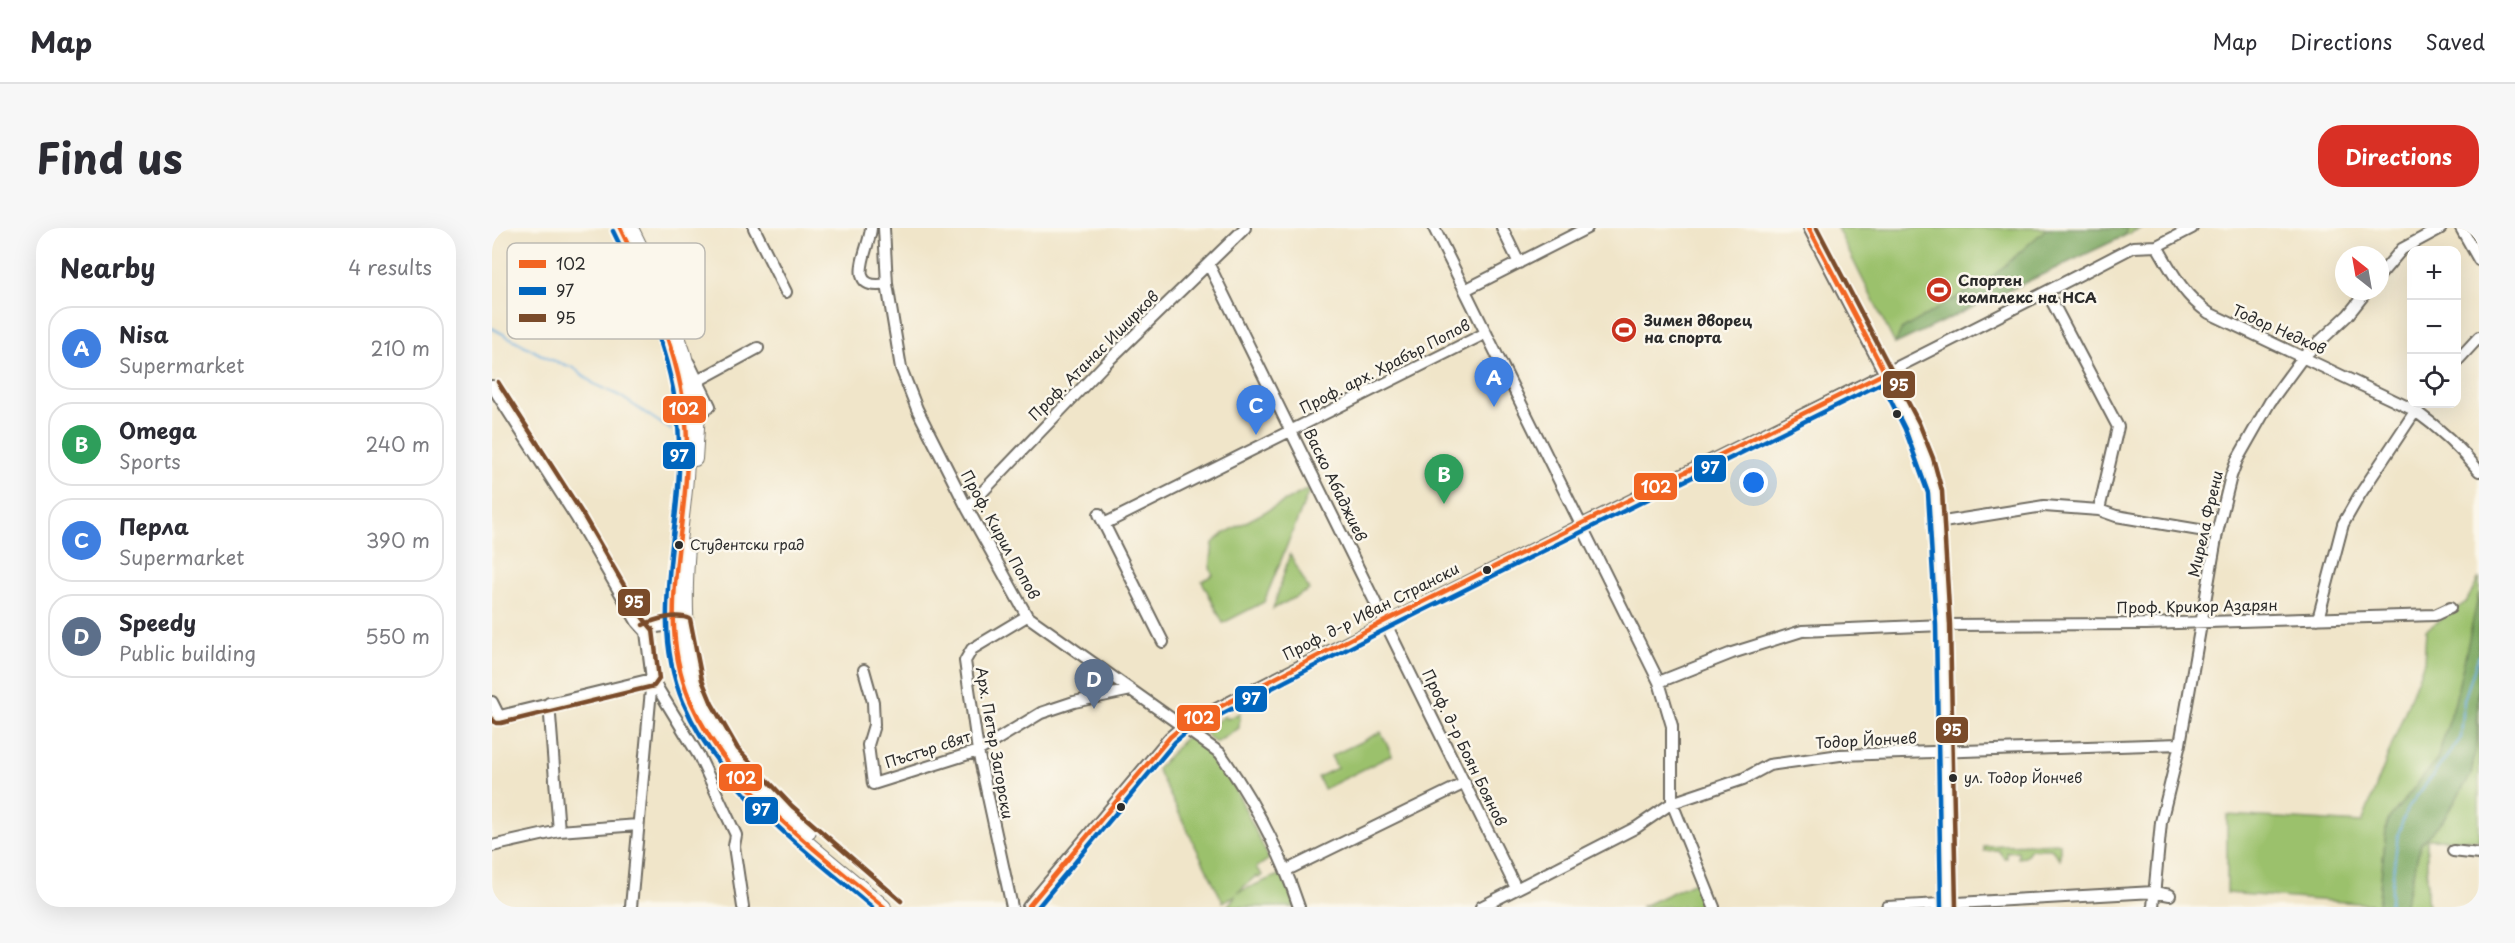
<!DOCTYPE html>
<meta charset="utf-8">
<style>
:root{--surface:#fff;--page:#f7f7f7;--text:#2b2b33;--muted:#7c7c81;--line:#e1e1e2;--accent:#d93025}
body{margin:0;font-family:"Playpen Sans",sans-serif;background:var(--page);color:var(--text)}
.controls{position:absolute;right:18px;top:18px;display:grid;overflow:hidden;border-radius:12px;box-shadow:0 6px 24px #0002}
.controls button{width:54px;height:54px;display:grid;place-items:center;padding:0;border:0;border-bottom:2px solid var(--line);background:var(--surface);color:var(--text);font:30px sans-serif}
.compass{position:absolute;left:1843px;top:18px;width:54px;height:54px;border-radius:50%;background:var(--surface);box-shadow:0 6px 24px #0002;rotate:329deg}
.you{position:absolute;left:1262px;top:255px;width:21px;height:21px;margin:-15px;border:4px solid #fff;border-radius:50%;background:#1a73e8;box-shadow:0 0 0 9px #1a73e833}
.badge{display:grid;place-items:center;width:39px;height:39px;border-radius:50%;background:var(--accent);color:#fff;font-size:20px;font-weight:700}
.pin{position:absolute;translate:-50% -50px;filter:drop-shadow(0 2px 3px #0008)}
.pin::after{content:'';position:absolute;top:32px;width:21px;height:18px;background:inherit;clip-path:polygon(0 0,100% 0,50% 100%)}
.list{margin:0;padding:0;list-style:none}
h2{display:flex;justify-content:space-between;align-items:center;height:78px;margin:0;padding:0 24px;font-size:26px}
h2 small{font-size:20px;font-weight:400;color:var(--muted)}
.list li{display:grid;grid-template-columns:39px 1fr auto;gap:18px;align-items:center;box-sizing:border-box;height:84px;margin:0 12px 12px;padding:0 12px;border:2px solid var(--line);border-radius:24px}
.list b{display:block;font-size:22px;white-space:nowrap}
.list p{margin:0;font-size:20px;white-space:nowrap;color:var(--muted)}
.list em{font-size:20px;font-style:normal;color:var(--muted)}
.icon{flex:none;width:33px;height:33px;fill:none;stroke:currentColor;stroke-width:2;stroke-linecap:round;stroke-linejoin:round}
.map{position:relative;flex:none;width:1987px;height:679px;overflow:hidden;border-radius:24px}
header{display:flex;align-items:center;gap:36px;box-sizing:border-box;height:84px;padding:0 30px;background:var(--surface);border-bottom:2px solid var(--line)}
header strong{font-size:28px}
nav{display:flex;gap:33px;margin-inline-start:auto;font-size:21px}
.intro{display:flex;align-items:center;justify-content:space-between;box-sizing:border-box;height:144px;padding:0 36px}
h1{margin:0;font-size:42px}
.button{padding:15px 27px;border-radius:24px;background:var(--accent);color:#fff;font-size:21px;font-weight:700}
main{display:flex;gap:36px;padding:0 36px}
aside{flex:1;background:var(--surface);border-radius:24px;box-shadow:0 6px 24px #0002}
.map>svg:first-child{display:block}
.green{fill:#9bc16c;stroke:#63764c;stroke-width:1.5}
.forest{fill:#7ca760;stroke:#546946;stroke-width:1.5}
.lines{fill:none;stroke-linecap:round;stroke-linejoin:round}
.stream{stroke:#68acdd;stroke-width:2}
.minor-casing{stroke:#706c62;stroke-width:14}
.major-casing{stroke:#706c62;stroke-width:16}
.minor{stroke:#fff;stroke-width:10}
.major{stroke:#fff;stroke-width:14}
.bus-1-casing{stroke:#fbf7ec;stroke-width:9}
.bus-2-casing{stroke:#fbf7ec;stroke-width:9}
.bus-3-casing{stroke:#fbf7ec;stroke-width:9}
.bus-1{stroke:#f26522;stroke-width:4.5}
.bus-2{stroke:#0065bd;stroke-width:4.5}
.bus-3{stroke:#7a4b2a;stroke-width:4.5}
.bus-dot{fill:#2b2b2b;stroke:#fbf7ec;stroke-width:2}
.labels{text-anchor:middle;stroke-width:5;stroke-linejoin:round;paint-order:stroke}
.bus-label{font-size:14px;fill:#2b2b2b;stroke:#fbf7ec;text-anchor:start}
.poi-label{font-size:15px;font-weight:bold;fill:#2b2b2b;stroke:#fbf7ec;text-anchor:start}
.street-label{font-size:15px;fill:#2b2b2b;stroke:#fbf7ec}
.key{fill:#fbf7ec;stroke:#bdbab2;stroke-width:1.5}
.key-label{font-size:16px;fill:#2b2b2b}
.line-badge{stroke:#fbf7ec;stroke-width:2}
.badge-label{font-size:16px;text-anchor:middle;font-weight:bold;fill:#fff}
</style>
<header>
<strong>Map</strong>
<nav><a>Map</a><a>Directions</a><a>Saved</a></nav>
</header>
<div class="intro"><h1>Find us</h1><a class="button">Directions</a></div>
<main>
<aside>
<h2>Nearby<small>4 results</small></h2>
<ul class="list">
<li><span class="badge" style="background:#3f7fe0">A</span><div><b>Nisa</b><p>Supermarket</p></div><em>210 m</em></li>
<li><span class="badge" style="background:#2e9e5b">B</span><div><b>Omega</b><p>Sports</p></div><em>240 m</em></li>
<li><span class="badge" style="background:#3f7fe0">C</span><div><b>Перла</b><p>Supermarket</p></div><em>390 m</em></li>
<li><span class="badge" style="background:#5c6f8a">D</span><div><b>Speedy</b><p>Public building</p></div><em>550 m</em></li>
</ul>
</aside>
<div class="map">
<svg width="1987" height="679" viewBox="0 0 1987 679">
<rect width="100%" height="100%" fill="#fbf7ec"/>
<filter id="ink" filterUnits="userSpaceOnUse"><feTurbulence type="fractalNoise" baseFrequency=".0167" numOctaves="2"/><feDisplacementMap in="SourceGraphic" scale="12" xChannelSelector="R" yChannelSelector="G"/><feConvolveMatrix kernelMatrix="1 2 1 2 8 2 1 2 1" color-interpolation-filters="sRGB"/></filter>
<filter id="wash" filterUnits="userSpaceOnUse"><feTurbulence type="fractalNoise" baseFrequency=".008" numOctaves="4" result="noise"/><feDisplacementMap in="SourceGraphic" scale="24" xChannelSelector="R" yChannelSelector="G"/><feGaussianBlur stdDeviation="1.35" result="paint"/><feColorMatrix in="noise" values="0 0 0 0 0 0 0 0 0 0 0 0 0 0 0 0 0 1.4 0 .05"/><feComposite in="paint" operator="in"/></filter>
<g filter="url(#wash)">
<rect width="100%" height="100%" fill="#f0e5c9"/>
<path class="green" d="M1345,0h304l-246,116z
M816,261l1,2 -45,111 -41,21 -21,-42 11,-6 -3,-7 3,-25 10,-9z
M798,326l19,36 -36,19z
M1987,350v15l-9,46 -15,63 -18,58 -50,61 -9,86h-8v-3l-143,-11v-78l135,8 62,-161 2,-32 40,-28z
M1987,462v150l-52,-1v59l1,9h-22l-1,-4 16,-60 22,-23z
M748,485l-1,15 -23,15 -7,-5 -5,-8 21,-14 2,3z
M889,504l11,23 -68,34 -6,-12 19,-9 -6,-12z
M695,508l18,13 22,22 42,88 -13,9 6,7 -3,3 -3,-2 -18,16 43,-18 15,33h-69l9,-12 -13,7 -66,-133z
M1568,615v16l-9,-10h-20l-6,8 -7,1v-7l-12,1v6h-2l-6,-8 -14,1v-5z
M1207,652l11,27h-69z"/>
<path class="forest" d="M1555,0h80l-3,8 -229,108 6,-14 91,-53z
M1987,365l-2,149 -6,33 -28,45 -22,23 -16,60 1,4h-28l9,-86 50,-61 18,-58z"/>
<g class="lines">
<path class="stream" d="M0,100l57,31 25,9 20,16 26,12 51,34
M1897,679l9,-73 9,-25 54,-71 3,-38 15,-45"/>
</g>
</g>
<g filter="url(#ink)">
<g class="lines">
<g class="minor-casing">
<path id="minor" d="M262,0l32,64
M379,0c-1,20 -29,64 16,56
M392,0l3,56 14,84 16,41 50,99 60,108 193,137c33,47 61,99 79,154
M942,0l225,454 13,44v77l42,104
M1010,0l17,35
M1317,0l103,198 14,35 9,31 8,133 6,282
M1969,0l18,32
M1665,18c15,26 27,50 52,67l205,97c25,18 46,37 65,61
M717,37l307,623
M1888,47l22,-26 39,-21
M973,62l122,-62
M1555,64l71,135 -19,83
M1964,134l23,-25
M197,135l21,43 -7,5 -11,1
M207,152l59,-32
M0,158l84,131 61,105 9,10 6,47 -21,228
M475,280l137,-143 141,-137
M607,286l64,128
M1445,295l107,-17 55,4 17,6 101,17
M612,296l382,-191
M1826,391l25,-95 16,-28 61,-92
M154,404l10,-5 24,-3
M372,442l9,32 1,23 -6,20 5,39 105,-33 63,-38 33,-11 57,-12
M160,451l47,77 37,79 -2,11 9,61
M1167,454l73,-29 70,-22 141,-6 203,-1 289,-9 15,-7
M0,474l7,14
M57,475l10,128
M0,490l160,-39
M0,618l67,-15 79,-6
M1961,623l26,3
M795,642l178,-87
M520,679l-34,-156 -13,-90 7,-12 55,-33
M536,679l142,-170 13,-11c315,-163 635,-315 950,-479l24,-1 35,-18
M989,679l156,-80 35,-24 71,-24 26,-14 71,-10 340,-11
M1395,679l267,-15 16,3
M1661,679l8,-85 19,-78 37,-211 14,-57 6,-16 33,-58 33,-45 45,-42 19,-24"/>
</g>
<g class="major-casing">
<path id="major" d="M128,0c34,68 65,138 67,215 2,84 -34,177 3,257 40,89 122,145 194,207
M139,0l30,61 23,65 14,58 -3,47
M196,319c-11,138 17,195 121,284"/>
</g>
<use href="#minor" class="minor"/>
<use href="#major" class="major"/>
<g class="bus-1-casing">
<path id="bus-1" d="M128,0c33,68 66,139 67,215 2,86 -33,174 3,257 38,88 123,147 194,207
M1317,0l76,145
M536,679l142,-170 13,-11 202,-105 500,-248"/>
</g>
<g class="bus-2-casing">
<path id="bus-2" d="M121,3c33,67 64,136 66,211 4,88 -32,175 4,260 37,87 120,146 189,205
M546,679l137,-165 12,-10 201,-104 494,-245 23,46 23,64 8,132 5,282"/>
</g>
<g class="bus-3-casing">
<path id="bus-3" d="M1325,0l102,195 14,35 9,33 8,134 6,282
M151,397c12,-6 35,-12 47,-6l12,61 10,24 26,45 54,57 109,95
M0,491l4,4h5l153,-37 5,-7 -6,-49 -10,-12 -61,-105 -84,-131"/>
</g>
<use href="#bus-1" class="bus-1"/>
<use href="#bus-2" class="bus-2"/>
<use href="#bus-3" class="bus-3"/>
</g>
</g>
<defs>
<g id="stadium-disc" transform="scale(1.35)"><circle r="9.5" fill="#c8321e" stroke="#fbf7ec"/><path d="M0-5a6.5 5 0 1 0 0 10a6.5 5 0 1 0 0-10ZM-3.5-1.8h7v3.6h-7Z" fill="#fff"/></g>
</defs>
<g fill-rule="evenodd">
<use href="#stadium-disc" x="1447" y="62"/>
<use href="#stadium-disc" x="1132" y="102"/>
</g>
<g class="bus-dot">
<circle cx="1405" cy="186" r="5"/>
<circle cx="187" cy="317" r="5"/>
<circle cx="995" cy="342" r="5"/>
<circle cx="1461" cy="550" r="5"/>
<circle cx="629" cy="579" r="5"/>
</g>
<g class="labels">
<g class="bus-label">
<text x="198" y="322">Студентски град</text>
<text x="1472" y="555">ул. Тодор Йончев</text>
</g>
<g class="poi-label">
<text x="1466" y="58">Спортен<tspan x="1466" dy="17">комплекс на НСА</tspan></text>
<text x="1152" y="98">Зимен дворец<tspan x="1152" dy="17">на спорта</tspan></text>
</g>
<g class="street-label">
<text transform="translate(1787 102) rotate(24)" y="5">Тодор Недков</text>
<text transform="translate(602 128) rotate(-45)" y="5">Проф. Атанас Иширков</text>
<text transform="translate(893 139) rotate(-27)" y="5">Проф. арх. Храбър Попов</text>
<text transform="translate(843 257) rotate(64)" y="5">Васко Абаджиев</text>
<text transform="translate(1714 296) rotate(-77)" y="5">Мирела Френи</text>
<text transform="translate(508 307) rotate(61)" y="5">Проф. Кирил Попов</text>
<text transform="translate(1705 379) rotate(-1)" y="5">Проф. Крикор Азарян</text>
<text transform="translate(879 384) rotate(-27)" y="5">Проф. д-р Иван Странски</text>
<text transform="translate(1374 513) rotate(-3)" y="5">Тодор Йончев</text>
<text transform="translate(502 515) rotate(80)" y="5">Арх. Петър Загорски</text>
<text transform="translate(972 520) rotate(64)" y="5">Проф. д-р Боян Боянов</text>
<text transform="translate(436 522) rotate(-18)" y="5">Пъстър свят</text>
</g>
</g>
<rect x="15" y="15" width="198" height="96" rx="9" class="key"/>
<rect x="27" y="32" width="27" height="8" fill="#f26522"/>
<rect x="27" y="59" width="27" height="8" fill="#0065bd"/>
<rect x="27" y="86" width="27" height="8" fill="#7a4b2a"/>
<g class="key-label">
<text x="64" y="42">102</text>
<text x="64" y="69">97</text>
<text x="64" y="96">95</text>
</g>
<g class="line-badge">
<rect x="1390" y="142" width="34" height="29" rx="6" fill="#7a4b2a"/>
<rect x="170" y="167" width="45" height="29" rx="6" fill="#f26522"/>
<rect x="170" y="213" width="34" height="29" rx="6" fill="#0065bd"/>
<rect x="1201" y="226" width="34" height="29" rx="6" fill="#0065bd"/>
<rect x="1141" y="244" width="45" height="29" rx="6" fill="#f26522"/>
<rect x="125" y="360" width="34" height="29" rx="6" fill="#7a4b2a"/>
<rect x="742" y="457" width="34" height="28" rx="6" fill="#0065bd"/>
<rect x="684" y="476" width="45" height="28" rx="6" fill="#f26522"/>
<rect x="1443" y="488" width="34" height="28" rx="6" fill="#7a4b2a"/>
<rect x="226" y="535" width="45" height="29" rx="6" fill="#f26522"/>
<rect x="252" y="568" width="35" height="29" rx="6" fill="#0065bd"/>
</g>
<g class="badge-label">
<text x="1407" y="163">95</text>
<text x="192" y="187">102</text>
<text x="187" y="234">97</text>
<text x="1218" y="246">97</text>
<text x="1164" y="265">102</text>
<text x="142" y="380">95</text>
<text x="759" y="477">97</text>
<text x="707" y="496">102</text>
<text x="1460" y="508">95</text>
<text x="249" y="556">102</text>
<text x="269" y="588">97</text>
</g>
</svg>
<div class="controls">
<button>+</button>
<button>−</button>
<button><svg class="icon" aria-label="locate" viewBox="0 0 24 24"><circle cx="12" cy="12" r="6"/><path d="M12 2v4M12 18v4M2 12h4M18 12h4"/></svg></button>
</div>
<svg class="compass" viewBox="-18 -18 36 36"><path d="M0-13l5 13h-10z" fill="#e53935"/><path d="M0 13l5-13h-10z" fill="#7c7c81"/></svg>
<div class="you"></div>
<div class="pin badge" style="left:1002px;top:179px;background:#3f7fe0">A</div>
<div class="pin badge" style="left:952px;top:276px;background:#2e9e5b">B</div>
<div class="pin badge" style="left:764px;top:207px;background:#3f7fe0">C</div>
<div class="pin badge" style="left:602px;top:481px;background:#5c6f8a">D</div>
</div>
</main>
